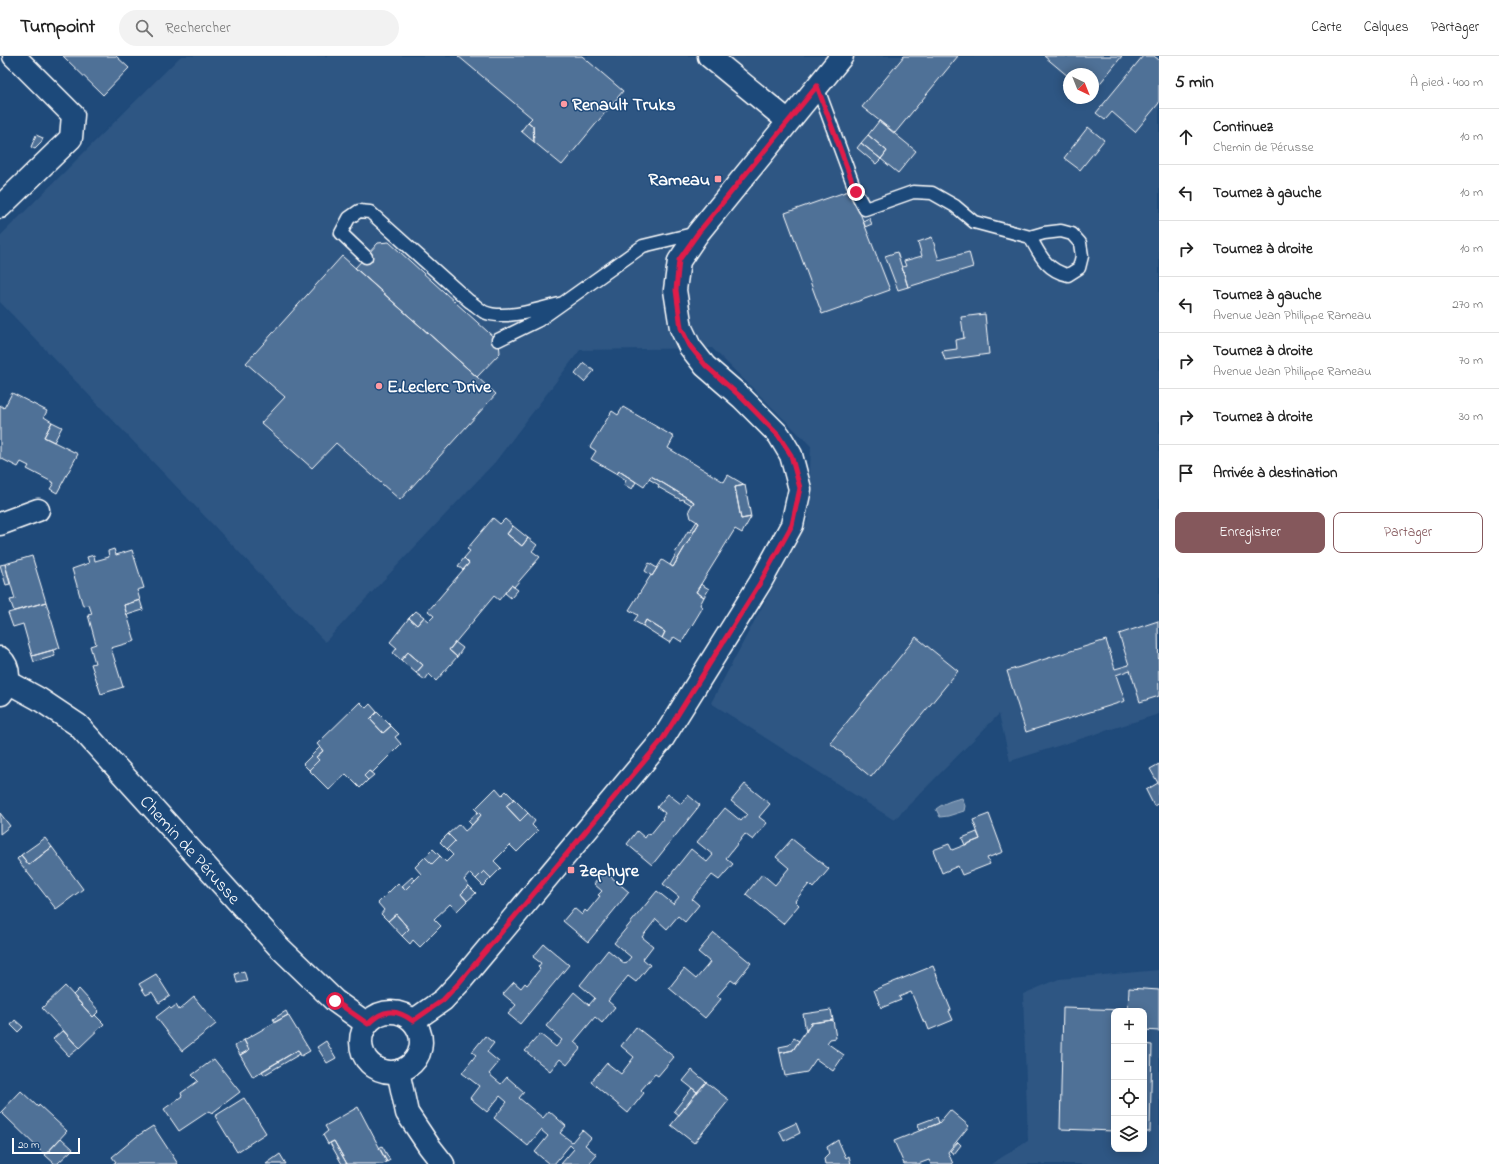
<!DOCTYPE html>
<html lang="fr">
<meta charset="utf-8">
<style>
:root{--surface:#fff;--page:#f2f2f2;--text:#222;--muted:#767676;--line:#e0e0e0;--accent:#85585c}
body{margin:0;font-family:"Indie Flower",sans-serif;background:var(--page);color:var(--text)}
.controls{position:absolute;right:12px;bottom:12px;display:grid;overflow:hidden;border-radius:8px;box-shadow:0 2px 10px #0003}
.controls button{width:36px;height:36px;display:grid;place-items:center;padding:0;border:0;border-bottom:1px solid var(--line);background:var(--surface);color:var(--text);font:20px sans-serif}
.compass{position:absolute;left:1063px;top:12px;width:36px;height:36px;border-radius:50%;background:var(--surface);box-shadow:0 2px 10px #0003;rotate:137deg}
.scale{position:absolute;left:12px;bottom:10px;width:68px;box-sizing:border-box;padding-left:4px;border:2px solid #fff;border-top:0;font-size:11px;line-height:14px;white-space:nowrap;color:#fff;-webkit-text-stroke:3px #1f4a7a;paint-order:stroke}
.stop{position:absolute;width:12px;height:12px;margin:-9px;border:3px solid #e11d48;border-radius:50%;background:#fff}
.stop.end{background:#e11d48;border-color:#fff;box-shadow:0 1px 4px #0008}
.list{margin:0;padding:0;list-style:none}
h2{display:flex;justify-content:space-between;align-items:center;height:52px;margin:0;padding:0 16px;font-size:17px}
h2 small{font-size:13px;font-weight:400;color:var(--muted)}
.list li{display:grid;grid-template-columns:26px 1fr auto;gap:12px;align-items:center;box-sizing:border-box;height:56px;padding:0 16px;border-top:1px solid var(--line)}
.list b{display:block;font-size:15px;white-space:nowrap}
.list p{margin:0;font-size:13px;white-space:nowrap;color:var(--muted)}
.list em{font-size:13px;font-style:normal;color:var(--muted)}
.actions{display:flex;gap:8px;padding:12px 16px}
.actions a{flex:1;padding:9px 0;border:1px solid var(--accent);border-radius:8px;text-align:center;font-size:14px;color:var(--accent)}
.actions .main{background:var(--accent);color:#fff}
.icon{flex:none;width:22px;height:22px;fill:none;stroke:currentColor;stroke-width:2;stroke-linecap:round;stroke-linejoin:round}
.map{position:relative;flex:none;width:1159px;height:1108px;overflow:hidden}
header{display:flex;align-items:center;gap:24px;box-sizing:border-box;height:56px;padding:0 20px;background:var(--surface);border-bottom:1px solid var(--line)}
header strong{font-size:19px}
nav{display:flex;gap:22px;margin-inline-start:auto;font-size:14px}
.search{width:280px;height:36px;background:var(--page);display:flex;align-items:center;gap:10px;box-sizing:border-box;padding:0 14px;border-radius:22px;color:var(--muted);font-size:15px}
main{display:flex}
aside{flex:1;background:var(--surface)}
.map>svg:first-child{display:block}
.built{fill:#2e5683;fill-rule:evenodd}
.water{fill:#6583a4;stroke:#a3b5c8}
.building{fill:#507197;stroke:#fff}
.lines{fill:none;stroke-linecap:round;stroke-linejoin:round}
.service-casing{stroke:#fff;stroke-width:15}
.minor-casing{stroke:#fff;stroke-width:25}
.service{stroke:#1f4a7a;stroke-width:12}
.minor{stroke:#1f4a7a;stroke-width:22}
.route{stroke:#e11d48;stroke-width:5}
.poi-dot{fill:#ff9aa2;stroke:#1f4a7a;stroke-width:1.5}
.labels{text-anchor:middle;stroke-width:3;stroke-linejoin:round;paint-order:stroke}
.poi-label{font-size:18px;font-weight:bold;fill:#fff;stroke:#1f4a7a;text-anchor:start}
.street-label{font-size:18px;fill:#fff;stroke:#1f4a7a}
</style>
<header>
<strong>Turnpoint</strong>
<div class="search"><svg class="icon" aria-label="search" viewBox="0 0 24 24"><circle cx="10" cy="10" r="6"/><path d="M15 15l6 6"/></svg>Rechercher</div>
<nav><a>Carte</a><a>Calques</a><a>Partager</a></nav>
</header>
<main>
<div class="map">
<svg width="1159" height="1108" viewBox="0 0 1159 1108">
<rect width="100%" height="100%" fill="#1f4a7a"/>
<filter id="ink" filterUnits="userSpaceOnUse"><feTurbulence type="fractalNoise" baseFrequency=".025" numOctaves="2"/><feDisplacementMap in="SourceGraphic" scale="8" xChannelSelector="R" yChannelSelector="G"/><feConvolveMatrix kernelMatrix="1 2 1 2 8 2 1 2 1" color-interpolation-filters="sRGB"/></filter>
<g filter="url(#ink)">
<path class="built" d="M181,0h978v658l-149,47 -11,-47 -105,106 -183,-117 97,-183 3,-74 -99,-98 -132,2 -85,112 -170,180 -325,-340v-66zM1069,18h24v24h-24z
M1159,914v194h-168l37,-23 -5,-147 36,-15zM1114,955h30v138h-30z"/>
<path class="water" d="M962,742l3,8 -1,5 -16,5 -8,1 -4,-8c8,-6 16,-9 26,-11z"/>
<path class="building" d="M63,0h53l13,12 -26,27z
M458,0h124l41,35 -61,74 -28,-23 -1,-16 -5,-4 4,-4z
M904,0h54l-63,77 -33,-26z
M1044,0h78l-29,36v-18h-24v3z
M1143,0h11l5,4v43l-24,29 -23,-20 -7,8 -9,-7z
M879,65l37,30 -18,22 -17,-14 6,-8 -19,-16z
M528,66l5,4 1,16 -13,-11z
M1088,71l16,13 -24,30 -16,-12z
M36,79l7,3 -2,5 -6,6 -4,-2z
M868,79l19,16 -6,8 -20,-16z
M861,87l20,16 -5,5 -19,-16z
M851,134l39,100 -68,24 -37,-101z
M869,162l3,6 -7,3 -2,-6z
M932,181l7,23 30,-8 4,15 -65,20 -6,-20 4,-1 -2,-5 18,-5 -4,-14z
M389,186l110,100 1,11 -23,24 -122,-109 23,-25z
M897,196l11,35 -10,3 -13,-34z
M342,200l154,138 -96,106 -64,-57 -24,25 -51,-45 24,-26 -39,-34z
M985,258l4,40 -44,6 -3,-9 15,-2 -1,-9 8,-2 -3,-21z
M584,307l10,8 -10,11 -9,-8z
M12,337l35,18 -3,6 8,5 -8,15 34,17 -21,39 -7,-4 4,-6 -27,-14 2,-3 -8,-4 -3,5 -18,-9v-53l4,3z
M623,351l51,30 -6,11 56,34 4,-7 17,10 -10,2 6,32 10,-2 -9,16 -7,-4 -39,63 8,5 -4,8 3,2 -21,35 -8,-5 -4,6 -8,-5 3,-6 -19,-12 -3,6 -9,-5 4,-6 -9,-5 22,-35 1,1 10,-16 11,7 26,-44 -8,-5 -2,-8 5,-8 -43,-26 -7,11 -25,-16 -2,3 -26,-15 5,-8 -6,-4 22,-36 6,4z
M52,366l10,5 -8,15 -10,-5z
M619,415l17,11 -4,7 -8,-4 2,-5 -9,-6z
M651,420l43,26 -2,3 -10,-6 -1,1 -23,-13 1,-2 -10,-6z
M745,429l6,32 -10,2 -6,-32z
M493,462l7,6 5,-5 8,7 -6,8 15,12 6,-8 9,7 -5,6 8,6 -26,30 -3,-2 -12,15 -5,-4 -45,54 8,7 -21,24 -7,-7 -4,6 -9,-7 7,-8 -15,-13 -7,8 -8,-7 4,-5 -7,-6 19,-24 8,7 7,-8 5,4 5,-5 -6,-5 41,-48 -5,-5 6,-7 -3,-2z
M697,465l2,2 -26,44 -3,-2 6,-11 -1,-1 13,-22 2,1z
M513,470l15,12 -6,8 -15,-12z
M114,493l2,6 16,-5 12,38 -7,2 3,10 -16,5 11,36 -24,7 12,39 -22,7 -10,-30 4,-1 -5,-17 6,-2 -8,-29 4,-1 -3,-9 -6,1 -11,-37 17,-6 -2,-6 7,-2 1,6 14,-4 -1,-6z
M32,500l14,46 -32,9 -4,-11 5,-1 -10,-35z
M464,502l5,5 -6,7 -5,-4z
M649,507l8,5 -5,8 -7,-5z
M5,508l5,20 -4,1 -6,-20z
M701,528l8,5 -5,8 -8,-5z
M511,529l7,5 -7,8 -6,-5z
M140,544l3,10 -16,5 -3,-10z
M46,546l14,46 -28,8 -9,-32 -10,3 -5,-14z
M416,555l8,6 -7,8 -8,-7z
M646,564l19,12 -3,6 -19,-12z
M1158,565l1,75 -19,6 -10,-32 -14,5 9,26 -99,31 -19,-61 99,-31 9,29 14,-4 -10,-31z
M916,581l42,34 -87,106 -41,-34z
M455,586l8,6 -6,9 -8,-7z
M53,594l2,6 -21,6 -2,-6z
M408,596l15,13 -7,8 -15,-13z
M360,646l6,6 4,-4 7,8 -7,7 13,14 8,-7 8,8 -4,3 6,7 -29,29 -3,-2 -5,5 4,4 -8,8 -14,-14 -17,16 -20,-20 10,-10 -3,-3 7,-6 -6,-7z
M377,656l14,14 -8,7 -13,-14z
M320,691l3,4 -7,6 3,3 -10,10 -6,-6z
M1159,708v39l-5,3 -8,-16 12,-7 -8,-14z
M369,715l5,4 -6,5 -4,-4z
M745,728l25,20 -11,13 8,6 -14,17 -8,-6 -19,24 7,6 -14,16 -7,-5 -20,24 7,6 -14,17 -7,-6 -11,13 -11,-10 -14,18 11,9 -10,13 7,6 -14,17 -8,-6 -20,25 7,6 -13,16 -7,-6 -21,25 7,6 -14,17 -7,-6 -10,12 -25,-20 15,-17 16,13 6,-7 -16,-14 28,-34 15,13 6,-7 -15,-13 28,-35 17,14 6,-7 -17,-14 43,-52 16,13 6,-7 -16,-13 28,-35 16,13 6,-7 -16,-13 28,-34 16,13 6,-7 -16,-13z
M496,732l6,7 4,-4 8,8 -8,7 14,15 8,-8 7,8 -3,4 6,6 -21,21 -7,-7 -16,16 7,7 -10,10 -7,-7 -8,8 -6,-6 -6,7 5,6 -8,8 6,7 -10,10 -7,-7 -16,15 7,7 -21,21 -7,-7 -3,4 -8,-8 7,-7 -13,-15 -8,7 -7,-7 3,-4 -6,-7 20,-20 7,7 16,-16 -6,-7 10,-10 7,7 8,-8 6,6 7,-7 -6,-6 8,-8 -7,-7 11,-10 6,7 7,-6 9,-10 -6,-6z
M668,738l13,10 7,-9 12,10 -48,60 -25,-21 10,-13 8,7 3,-5 2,2 13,-16 -1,-1 3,-5 -8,-6z
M514,743l14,14 -8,8 -14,-15z
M478,756l3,3 -9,10 -4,-4z
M0,757l10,13 -10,8z
M989,758l14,38 -16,6 3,6 -28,11 -4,-9 -16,7 -9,-23 16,-6 3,6 28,-11 -7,-19z
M977,776l3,7 -15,6 -3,-7z
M448,778l7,7 -8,8 -7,-7z
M45,782l7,9 -23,18 -8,-10z
M792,783l37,30 -16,19 -4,-4 -14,17 4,4 -16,19 -37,-30 16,-20 13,11 14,-17 -13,-11z
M52,791l31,42 -27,20 -39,-50 4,-4 8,10z
M433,793l7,7 -8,8 -7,-7z
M484,815l7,7 -8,8 -7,-7z
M604,815l25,21 -41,50 -25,-21 11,-13 8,7 3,-5 2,2 13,-16 -2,-1 4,-4 -8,-7z
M412,821l3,3 -10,10 -3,-4z
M469,830l7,7 -9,8 -6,-7z
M396,858l13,15 -7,7 -14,-15z
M714,877l37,30 -16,20 -4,-3 -14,16 4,3 -16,19 -36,-30 15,-19 12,10 11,-13 3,-4 -12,-10z
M544,888l25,21 -49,59 -12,-10 8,-9 -13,-11 11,-12 7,6 4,-5 2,2 13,-16 -2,-2 3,-4 -8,-6z
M933,910l18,44 -2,1 4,9 -24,10 -3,-8 -2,1 -13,-31 -12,5 2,3 -20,8 -7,-18z
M244,915l3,10 -10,2 -2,-9z
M156,918l14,22 -11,7 -7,-11 -6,3 -7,-11z
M65,930l28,31 2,-2 9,9 -25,24 -37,-40z
M1129,932l30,2v41l-15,-1v-19h-16z
M79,933l20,22 -6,6 -20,-22z
M194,941l22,27 -34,27 -26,-34 13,-10 2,2 5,-4 3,5z
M1063,952l65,2 -14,1v120l-54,-2z
M831,954l2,10 -22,3 -5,9 -3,-18z
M286,955l2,4 -13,7 -2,-3z
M288,959l22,36 -9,5 -3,-6 -45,27 -13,-22 9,-5 -5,-10z
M15,964l8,7 -5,5 -7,-7z
M833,964l3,18 -6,1 -3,4 17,12 -11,16 -17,-12 -9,13 -22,4 -5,-23 13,-3 18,-27z
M636,971l38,30 -16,19 -3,-2 -14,16 3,3 -16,20 -37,-31 16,-19 14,11 13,-17 -13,-11z
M63,974l16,18 -10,8 -16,-17z
M485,980l9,7 -7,9 12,10 -10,12 12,10 6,-7 17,15 -5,6 24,20 6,-7 17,15 -6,7 12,9 10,-12 9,8 -6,7 12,10 -8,9h-28l13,-15 -4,-4 -16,19h-5l-14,-12 13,-16 -7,-6 -13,16 -34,-28 13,-16 -7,-6 -13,16 -17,-14 9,-12 -17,-13 14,-18 -4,-3z
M794,982l5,3 -6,9 -13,3 -1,-6 10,-2z
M244,984l5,10 -9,5 -5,-9z
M326,985l10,17 -9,5 -10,-16z
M1144,988l8,1 -2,87h-6z
M298,994l2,4 -36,21 -2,-4z
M214,1003l26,33 -28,21 -3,-2 -30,20 -15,-22 18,-13 -1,-3 17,-12 -6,-6z
M692,1014l14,12 -9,10 -14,-11z
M706,1026l23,18 -35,43 -23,-18z
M692,1032l5,4 -18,23 -5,-4z
M21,1035l17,16 1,-2 28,26 -22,24 -44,-43z
M244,1042l22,35 -29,19 -22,-36z
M358,1051l29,55 -4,2h-36l-13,-23 -6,3 -5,-9 5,-4 -3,-5z
M950,1054l19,16 -21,26 5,12h-22l-2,-4 -11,4h-14l-10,-23 45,-18z
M937,1061l2,6 -19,8 -2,-7z
M796,1067l4,10 -16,8 -5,-10z
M153,1070l25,38h-65l3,-2 -4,-5 24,-20z
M61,1082l12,11 -16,15h-2l-10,-9z
M838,1084l8,18 3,-2 2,8h-26l-1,-5 5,-5 -2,-7z
M334,1085l13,23h-5l-12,-21z
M958,1086l3,3 -7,9 -4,-3z
M382,1090l8,14 -3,2 -8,-14z
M280,1098l6,10h-20z"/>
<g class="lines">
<g class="service-casing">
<path id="service" d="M817,30l39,106 9,17 48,-17 19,1 23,13 19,16 56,15 14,-4 17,-2 11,3 8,9 2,13 -3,12 -11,7c-22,-5 -28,-20 -38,-38
M366,201l-25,-24 8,-15 10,-7 11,1 99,89c5,3 10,8 15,11 20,9 59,-4 79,-9l-24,17 -41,20
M563,247l80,-57 54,-13"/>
</g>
<g class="minor-casing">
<g id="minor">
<path d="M709,0l79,65"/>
<path d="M0,151l71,-69 2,-23 -59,-59"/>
<path d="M0,468l38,-14"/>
<path d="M0,602c11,10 10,25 1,36"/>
<path id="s1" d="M8,626l31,17 39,26 200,221 57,55 32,23"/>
<circle cx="391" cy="986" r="30"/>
<path d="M413,965l30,-21 16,-17 203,-243 98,-157 32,-58 8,-36 -9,-34 -12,-20 -37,-37 -37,-32 -15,-19 -9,-19 -6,-38 4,-29 19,-28 144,-177"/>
<path d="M398,1015l9,42 22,33 14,18"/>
</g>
</g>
<use href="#service" class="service"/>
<use href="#minor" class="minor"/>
</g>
</g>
<g class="lines" filter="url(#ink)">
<path class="route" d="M335,945l33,23c15,-15 28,-16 45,-3l30,-21 16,-17 203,-243 98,-157 32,-58 8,-37 -9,-33 -13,-20 -36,-37 -36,-32 -16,-20 -9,-18 -5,-38 3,-30 19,-27 119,-147 39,106"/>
</g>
<g class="poi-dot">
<circle cx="564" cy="48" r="4"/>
<rect x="714" y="119" width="8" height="8" rx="2"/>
<circle cx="379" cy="330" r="4"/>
<rect x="567" y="810" width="8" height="8" rx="2"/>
</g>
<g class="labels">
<g class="poi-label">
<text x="572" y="54">Renault Truks</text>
<text x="710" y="129" text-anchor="end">Rameau</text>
<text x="387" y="336">E.Leclerc Drive</text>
<text x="579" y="820">Zephyre</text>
</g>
<g class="street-label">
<text dy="6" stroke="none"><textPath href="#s1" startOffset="250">Chemin de Pérusse</textPath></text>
</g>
</g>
</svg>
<div class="controls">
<button>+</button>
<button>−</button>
<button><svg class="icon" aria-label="locate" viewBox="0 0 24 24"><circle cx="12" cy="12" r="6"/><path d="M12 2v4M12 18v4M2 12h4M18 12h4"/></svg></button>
<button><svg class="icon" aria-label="layers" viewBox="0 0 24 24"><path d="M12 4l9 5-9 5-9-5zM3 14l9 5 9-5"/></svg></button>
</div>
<svg class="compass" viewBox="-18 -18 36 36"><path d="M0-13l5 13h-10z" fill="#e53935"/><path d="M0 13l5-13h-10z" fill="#767676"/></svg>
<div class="scale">20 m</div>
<div class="stop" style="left:335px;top:945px"></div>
<div class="stop end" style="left:856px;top:136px"></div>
</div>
<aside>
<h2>5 min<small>À pied · 400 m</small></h2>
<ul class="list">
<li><svg class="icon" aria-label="ahead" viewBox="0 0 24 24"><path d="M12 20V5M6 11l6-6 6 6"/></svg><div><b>Continuez</b><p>Chemin de Pérusse</p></div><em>10 m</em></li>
<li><svg class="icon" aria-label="left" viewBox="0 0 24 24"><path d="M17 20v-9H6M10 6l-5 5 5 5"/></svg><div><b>Tournez à gauche</b></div><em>10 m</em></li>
<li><svg class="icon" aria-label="right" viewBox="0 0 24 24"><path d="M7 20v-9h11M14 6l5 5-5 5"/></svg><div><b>Tournez à droite</b></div><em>10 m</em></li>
<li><svg class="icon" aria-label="left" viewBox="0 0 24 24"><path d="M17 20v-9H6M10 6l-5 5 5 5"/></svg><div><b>Tournez à gauche</b><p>Avenue Jean Philippe Rameau</p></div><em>270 m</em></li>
<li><svg class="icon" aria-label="right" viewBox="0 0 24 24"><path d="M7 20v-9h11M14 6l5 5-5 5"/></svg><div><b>Tournez à droite</b><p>Avenue Jean Philippe Rameau</p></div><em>70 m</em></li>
<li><svg class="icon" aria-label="right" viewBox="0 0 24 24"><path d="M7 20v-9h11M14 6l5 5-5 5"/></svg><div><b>Tournez à droite</b></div><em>30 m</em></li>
<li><svg class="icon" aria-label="arrive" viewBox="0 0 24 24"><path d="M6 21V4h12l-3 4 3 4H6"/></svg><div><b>Arrivée à destination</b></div></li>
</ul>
<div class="actions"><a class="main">Enregistrer</a><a>Partager</a></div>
</aside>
</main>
